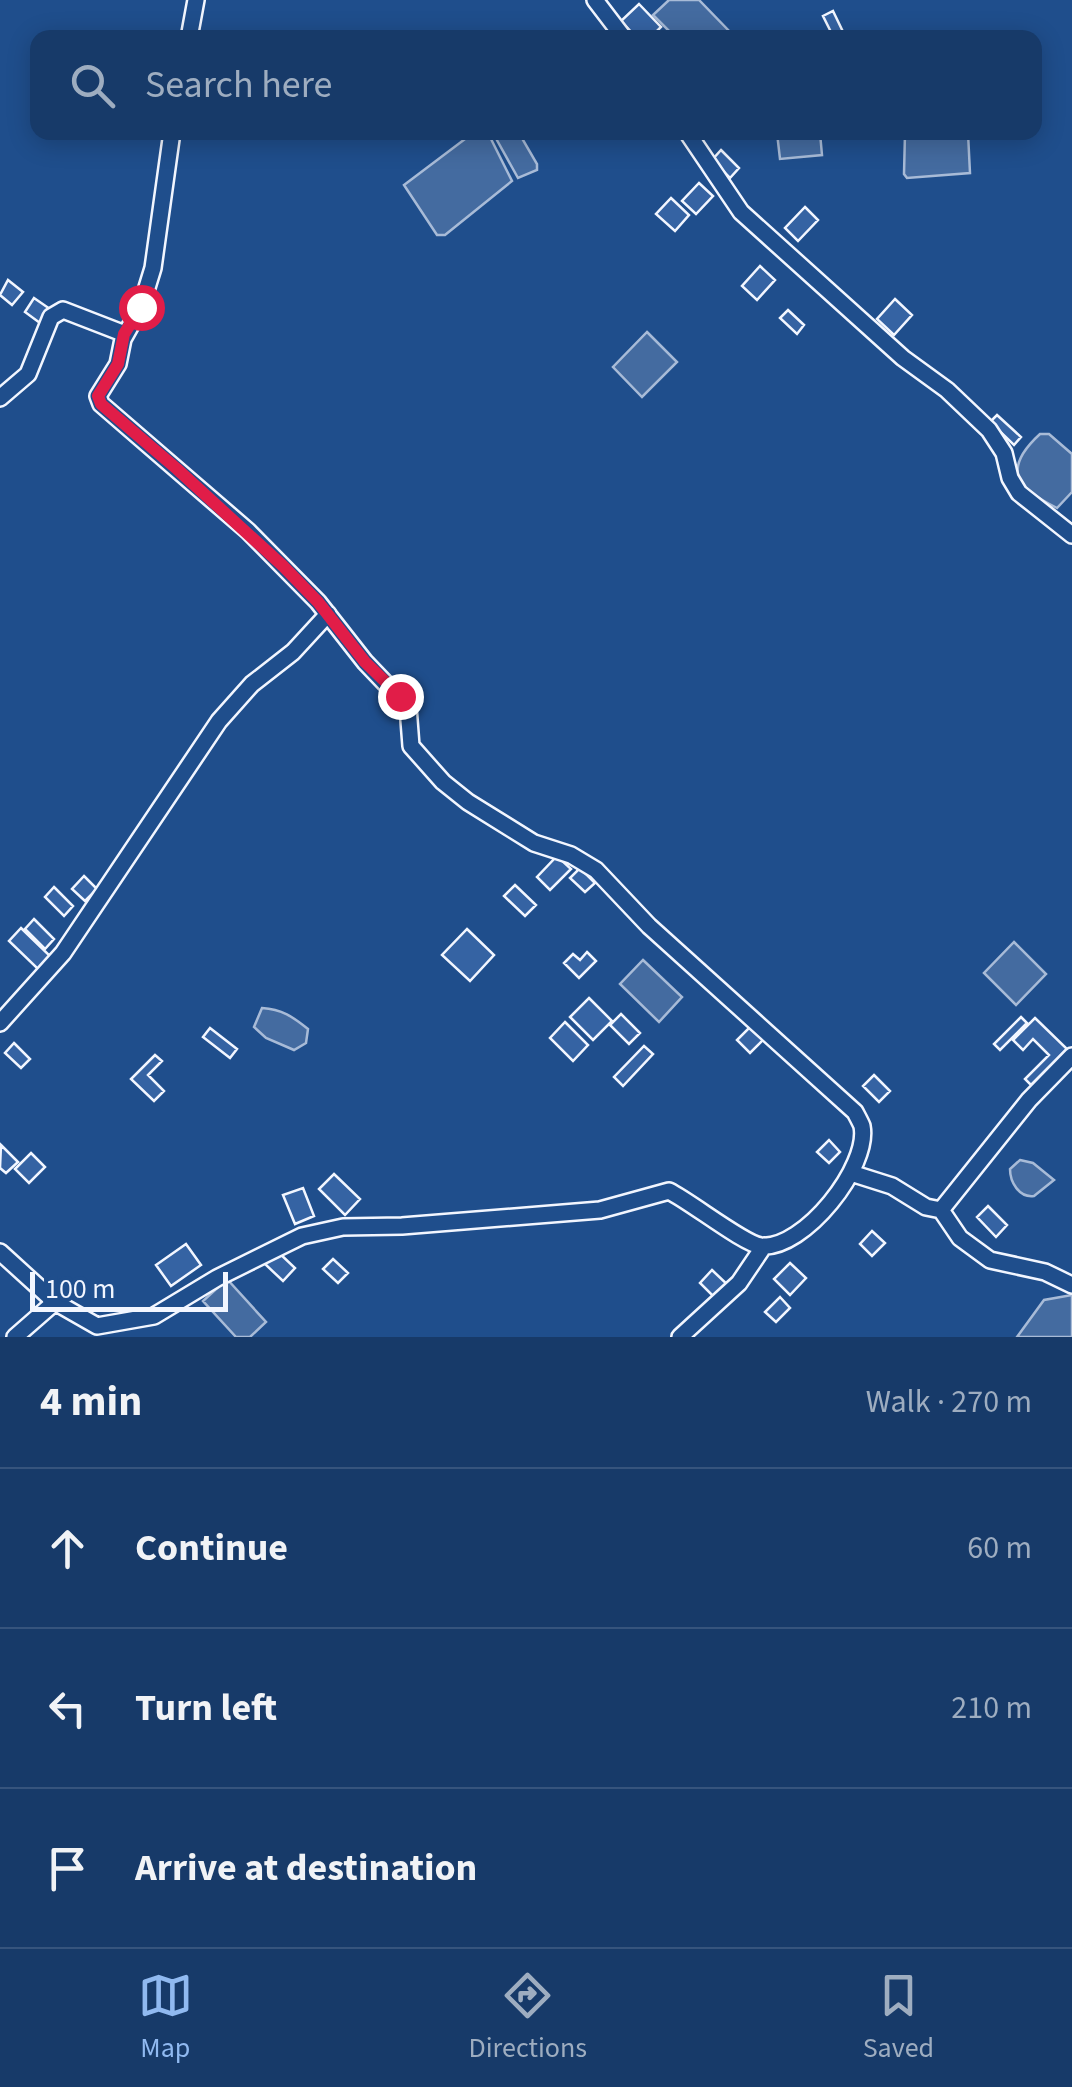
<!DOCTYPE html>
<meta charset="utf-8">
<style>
:root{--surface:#173a69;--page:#20416f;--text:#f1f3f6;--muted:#9eadc0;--line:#36547d;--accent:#90b9f0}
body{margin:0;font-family:"Source Sans 3",sans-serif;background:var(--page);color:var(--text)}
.scale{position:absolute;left:30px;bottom:25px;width:198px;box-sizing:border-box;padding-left:10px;border:5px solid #f2f6ff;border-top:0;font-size:28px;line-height:35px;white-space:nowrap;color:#f2f6ff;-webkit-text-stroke:8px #1f4e8c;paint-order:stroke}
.stop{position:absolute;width:30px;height:30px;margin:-22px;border:8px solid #e11d48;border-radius:50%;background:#fff}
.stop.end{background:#e11d48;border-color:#fff;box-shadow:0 2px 10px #0008}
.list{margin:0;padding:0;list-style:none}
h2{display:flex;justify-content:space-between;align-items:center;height:130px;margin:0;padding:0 40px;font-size:42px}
h2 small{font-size:32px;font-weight:400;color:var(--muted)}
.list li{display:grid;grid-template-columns:65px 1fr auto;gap:30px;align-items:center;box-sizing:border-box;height:160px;padding:0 40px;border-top:2px solid var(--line)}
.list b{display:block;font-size:38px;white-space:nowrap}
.list em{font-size:32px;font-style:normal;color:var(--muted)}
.icon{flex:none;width:55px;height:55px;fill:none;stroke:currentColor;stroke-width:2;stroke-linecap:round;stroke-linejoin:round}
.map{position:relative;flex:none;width:1072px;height:1337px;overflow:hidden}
.search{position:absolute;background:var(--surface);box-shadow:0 5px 25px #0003;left:30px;right:30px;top:30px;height:110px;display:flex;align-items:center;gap:25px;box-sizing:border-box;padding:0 35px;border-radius:20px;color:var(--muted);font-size:38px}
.sheet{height:610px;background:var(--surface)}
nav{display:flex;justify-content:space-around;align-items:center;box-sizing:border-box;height:140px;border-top:2px solid var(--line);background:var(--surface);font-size:28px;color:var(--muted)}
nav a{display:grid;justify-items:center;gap:5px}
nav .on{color:var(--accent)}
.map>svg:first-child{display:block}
.water{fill:#446ba0;stroke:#a8bbd7;stroke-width:2.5}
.building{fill:#3563a3;stroke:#f2f6ff;stroke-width:2.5}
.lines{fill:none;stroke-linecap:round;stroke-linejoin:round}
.minor-casing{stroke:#f2f6ff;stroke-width:20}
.minor{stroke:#1f4e8c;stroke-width:15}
.route{stroke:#e11d48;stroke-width:12}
</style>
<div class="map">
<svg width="1072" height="1337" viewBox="0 0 1072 1337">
<rect width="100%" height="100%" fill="#1f4e8c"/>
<path class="water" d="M669,0h30l34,35 -58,2 -22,-22z
M473,133h15l24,48 -67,54h-8l-33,-50z
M493,133h26l18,31v6l-19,8z
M777,133h43l2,22 -42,4z
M905,133h63l2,40 -63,5 -3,-4z
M647,332l30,30 -35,35 -29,-30z
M1040,434h9l23,20v38l-15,16c-43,-21 -54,-40 -17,-74z
M1014,942l32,32 -30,31 -32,-32z
M643,960l39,37 -23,25 -39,-38z
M262,1008c20,1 31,9 46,21l-2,14 -12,7 -28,-12 -12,-11z
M1020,1160l13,3 21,17 -20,16c-15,2 -24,-14 -24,-27z
M227,1279l39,43 -16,15h-14l-33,-36z
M1072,1295v42h-55l27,-37z"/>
<path class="building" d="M639,4l22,23 -11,11h-13l-16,-17z
M833,11l13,27h-16l3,-2 -10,-20z
M721,150l18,18 -9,10 -18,-18z
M699,183l14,13 -17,18 -14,-13z
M671,198l18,17 -14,16 -19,-17z
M805,207l13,13 -20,21 -13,-13z
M760,266l15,14 -18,20 -15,-14z
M8,280l15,12 -11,13 -12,-10z
M34,298l16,11 -10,14 -15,-11z
M895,299l17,16 -18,20 -17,-16z
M788,310l16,15 -7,9 -17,-16z
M997,415l24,22 -7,8 -24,-23z
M557,856l14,13 -21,21 -13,-13z
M580,868l15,15 -10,9 -15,-14z
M84,876l13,13 -12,12 -13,-12z
M515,885l21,20 -11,11 -21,-20z
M54,887l19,19 -9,10 -19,-19z
M34,919l20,20 -9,10 -20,-20z
M21,928l29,28 -12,13 -29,-28z
M467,929l27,26 -24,26 -28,-26z
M587,952l9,9 -17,17 -15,-15 9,-9 7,6z
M589,998l23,23 -19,19 -23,-23z
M621,1014l19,19 -11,11 -19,-19z
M1021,1017l6,6 -27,27 -6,-6z
M1035,1018l32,31 -36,36 -6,-6 24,-24 -16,-16 -10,11 -10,-10z
M565,1022l23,23 -15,16 -23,-23z
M752,1025l13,13 -15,15 -13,-13z
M210,1028l27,21 -7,9 -27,-21z
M14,1043l16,16 -9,9 -16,-15z
M644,1046l9,8 -30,32 -9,-9z
M155,1055l7,6 -14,14 16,16 -10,10 -23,-22z
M874,1075l16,16 -11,11 -16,-16z
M829,1140l11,12 -11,11 -12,-11z
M1,1145l17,17 -12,11 -6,-5z
M31,1153l14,14 -16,16 -14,-14z
M334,1174l26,25 -15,16 -26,-26z
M303,1188l11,28 -19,8 -12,-29z
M988,1206l19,19 -11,12 -19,-20z
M872,1231l13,12 -13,13 -12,-12z
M186,1244l15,21 -30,21 -15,-21z
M277,1251l18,17 -12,13 -18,-17z
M333,1259l15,14 -10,10 -15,-14z
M790,1263l16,15 -16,17 -16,-16z
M712,1270l18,17 -13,13 -17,-17z
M780,1297l10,11 -14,14 -11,-10z"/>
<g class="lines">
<g class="minor-casing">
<path id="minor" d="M595,0l29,38
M189,38l7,-38
M687,132l54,80 162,146 44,32 42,40 15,23 6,25 9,15 53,42
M0,398l28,-24 23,-57 12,-7 62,24
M0,1023l63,-70 156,-232 33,-37 41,-32 35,-38
M851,1173l41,13 34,21 15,3 88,-110 43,-44
M941,1210l19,28 30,22 55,12 27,13
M0,1252l55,50 42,24 57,-10 63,-38 85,-42 41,-9 59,-1 198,-16 69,-19c22,11 75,53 92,55 43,4 109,-80 101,-120 -1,-3 -6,-12 -7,-14l-206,-186 -53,-56 -25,-15 -37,-12 -66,-41 -25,-20 -32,-36 -3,-39 -43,-45 -47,-60 -70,-71 -147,-127 -3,-8 20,-32 5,-25 18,-32 12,-39 19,-136
M15,1337l40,-35
M680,1337l59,-54 25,-37"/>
</g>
<use href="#minor" class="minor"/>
</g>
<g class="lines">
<path class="route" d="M141,307l-17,27 -6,30 -20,32 3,8 76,65 106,97 35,36 47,60 35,34"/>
</g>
</svg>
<div class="scale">100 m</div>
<div class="stop" style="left:141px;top:307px"></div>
<div class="stop end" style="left:400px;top:696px"></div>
<div class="search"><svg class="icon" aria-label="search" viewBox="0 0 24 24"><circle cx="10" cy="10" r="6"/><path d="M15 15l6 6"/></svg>Search here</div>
</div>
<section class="sheet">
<h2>4 min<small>Walk · 270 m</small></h2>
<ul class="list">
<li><svg class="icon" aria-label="ahead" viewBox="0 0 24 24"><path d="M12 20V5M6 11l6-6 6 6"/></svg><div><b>Continue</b></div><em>60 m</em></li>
<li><svg class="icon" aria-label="left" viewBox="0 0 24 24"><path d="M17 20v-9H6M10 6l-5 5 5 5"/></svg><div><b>Turn left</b></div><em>210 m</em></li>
<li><svg class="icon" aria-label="arrive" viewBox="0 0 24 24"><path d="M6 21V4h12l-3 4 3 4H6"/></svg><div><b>Arrive at destination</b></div></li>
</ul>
</section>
<nav>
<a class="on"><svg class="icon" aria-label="map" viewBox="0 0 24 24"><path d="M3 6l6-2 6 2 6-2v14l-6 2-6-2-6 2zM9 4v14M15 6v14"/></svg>Map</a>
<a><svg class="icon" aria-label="directions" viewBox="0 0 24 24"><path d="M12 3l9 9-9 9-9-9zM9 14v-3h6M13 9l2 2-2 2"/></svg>Directions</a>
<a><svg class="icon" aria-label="saved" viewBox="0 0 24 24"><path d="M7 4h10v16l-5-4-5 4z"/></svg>Saved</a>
</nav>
